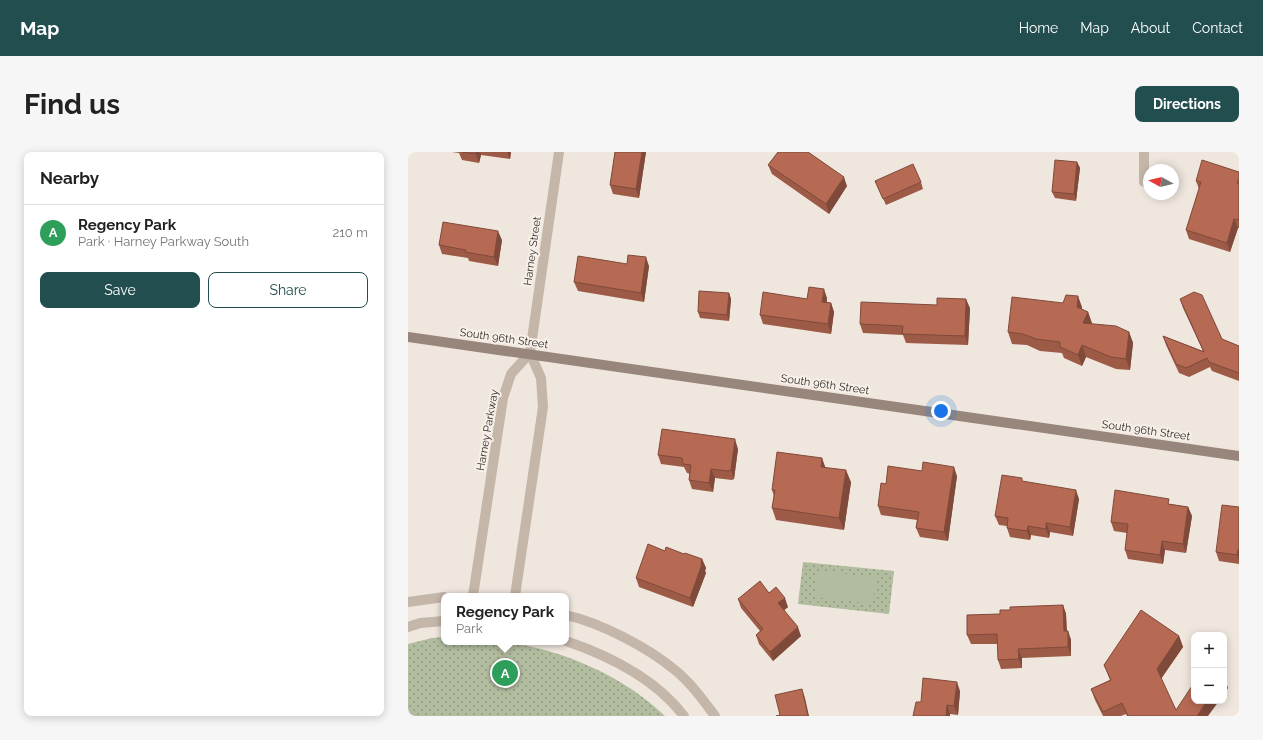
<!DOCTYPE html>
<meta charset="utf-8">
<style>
:root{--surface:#fff;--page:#f6f6f6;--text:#222;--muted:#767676;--line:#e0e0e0;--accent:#234e50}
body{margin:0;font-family:Raleway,sans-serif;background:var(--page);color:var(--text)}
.controls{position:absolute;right:12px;bottom:12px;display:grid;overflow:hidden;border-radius:8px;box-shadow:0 2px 10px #0003}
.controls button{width:36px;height:36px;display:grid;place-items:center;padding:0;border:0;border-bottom:1px solid var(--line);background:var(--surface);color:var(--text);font:20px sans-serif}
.compass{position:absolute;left:735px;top:12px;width:36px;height:36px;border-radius:50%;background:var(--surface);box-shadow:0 2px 10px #0003;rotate:278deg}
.you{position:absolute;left:533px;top:259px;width:14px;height:14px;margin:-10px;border:3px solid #fff;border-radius:50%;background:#1a73e8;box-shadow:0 0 0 6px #1a73e833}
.badge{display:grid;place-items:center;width:26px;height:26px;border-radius:50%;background:var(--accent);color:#fff;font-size:13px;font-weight:700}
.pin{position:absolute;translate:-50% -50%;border:2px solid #fff;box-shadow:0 1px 4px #0006}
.popup{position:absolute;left:33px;top:441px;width:128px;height:52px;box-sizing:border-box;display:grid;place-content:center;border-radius:8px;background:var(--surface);filter:drop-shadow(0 1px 3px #0005);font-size:13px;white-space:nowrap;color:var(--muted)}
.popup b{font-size:15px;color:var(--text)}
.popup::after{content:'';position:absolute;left:50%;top:100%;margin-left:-8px;border:8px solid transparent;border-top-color:var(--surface)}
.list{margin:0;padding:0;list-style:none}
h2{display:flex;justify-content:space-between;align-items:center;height:52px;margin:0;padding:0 16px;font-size:17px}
h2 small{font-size:13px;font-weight:400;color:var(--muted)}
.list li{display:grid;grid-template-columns:26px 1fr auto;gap:12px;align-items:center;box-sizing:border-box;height:56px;padding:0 16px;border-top:1px solid var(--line)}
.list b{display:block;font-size:15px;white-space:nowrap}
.list p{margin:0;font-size:13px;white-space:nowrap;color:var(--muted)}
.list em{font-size:13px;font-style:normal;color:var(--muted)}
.actions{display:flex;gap:8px;padding:12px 16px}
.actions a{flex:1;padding:9px 0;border:1px solid var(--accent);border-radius:8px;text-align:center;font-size:14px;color:var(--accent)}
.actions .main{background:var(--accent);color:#fff}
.map{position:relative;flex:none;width:831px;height:564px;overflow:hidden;border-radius:8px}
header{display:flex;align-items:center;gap:24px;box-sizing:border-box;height:56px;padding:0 20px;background:var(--accent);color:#fff}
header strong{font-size:19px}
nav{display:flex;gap:22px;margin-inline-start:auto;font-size:14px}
.intro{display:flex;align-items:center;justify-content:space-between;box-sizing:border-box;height:96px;padding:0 24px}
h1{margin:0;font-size:28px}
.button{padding:10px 18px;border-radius:8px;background:var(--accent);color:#fff;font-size:14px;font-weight:700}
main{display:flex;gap:24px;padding:0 24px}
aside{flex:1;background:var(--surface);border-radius:8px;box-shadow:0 2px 10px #0003}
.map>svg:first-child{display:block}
.grass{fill:url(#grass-dots)}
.garden{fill:#b2bc9f}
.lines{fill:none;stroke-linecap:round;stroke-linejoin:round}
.street{stroke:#c5b6aa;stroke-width:10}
.secondary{stroke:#98867c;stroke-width:10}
.wall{fill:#9d5a47}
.shaded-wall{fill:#7f4a3a}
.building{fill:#b66953;stroke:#7f4a3a}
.labels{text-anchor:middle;stroke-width:4;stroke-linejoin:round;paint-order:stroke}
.street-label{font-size:11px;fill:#342c29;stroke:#f7f0e8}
</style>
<header>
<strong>Map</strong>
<nav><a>Home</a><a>Map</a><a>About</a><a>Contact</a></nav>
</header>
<div class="intro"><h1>Find us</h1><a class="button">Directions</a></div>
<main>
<aside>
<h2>Nearby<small></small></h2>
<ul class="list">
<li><span class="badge" style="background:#2e9e5b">A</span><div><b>Regency Park</b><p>Park · Harney Parkway South</p></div><em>210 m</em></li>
</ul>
<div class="actions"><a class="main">Save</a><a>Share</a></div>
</aside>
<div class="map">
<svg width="831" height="564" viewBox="0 0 831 564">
<defs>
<pattern id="grass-dots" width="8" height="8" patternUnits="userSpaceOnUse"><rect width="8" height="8" fill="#b2bc9f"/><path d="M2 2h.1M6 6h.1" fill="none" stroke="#929982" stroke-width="1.8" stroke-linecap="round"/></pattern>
</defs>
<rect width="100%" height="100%" fill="#efe6dd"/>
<path class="grass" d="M395,410l91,9 -5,43 -91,-10z
M36,485v5c20,0 41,-2 61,0 57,7 119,34 160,74h-257v-72l24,-6z"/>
<path class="garden" d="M410,419l58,6 -3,27 -58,-7z"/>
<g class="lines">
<path class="street" d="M736,30v-30
M122,201l29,-201
M65,444l30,-198 8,-24 19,-21
M107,444l28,-189 -2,-29 -11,-25
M0,450l36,-5
M158,463c35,8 81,32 109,55 16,13 28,30 40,46
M0,475l12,-4 24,-2
M158,489c44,15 89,37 118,75"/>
<path class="secondary" d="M0,185l831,119"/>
</g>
<path class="wall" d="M44,0h59l-1,7 -29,-4 -2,8 -17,-3 -3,-7z
M207,0h31l-7,46 -26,-4 -3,-9z
M669,10l3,6 -4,33 -21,-3 -3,-6z
M360,13l79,21 -18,28 -57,-40z
M831,20v56h-1l-8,24 -41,-13 -3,-9 13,-41 -3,-8z
M467,29l46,1 2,7 -37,16z
M94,88l-4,26 -29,-5 -1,-3 -26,-4 -3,-9z
M219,112l22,2 -5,36 -66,-11 -4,-9z
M321,141l2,6 -2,22 -29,-3 -2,-6z
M419,146v4l4,1 3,9 -3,22 -68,-10 -3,-9 47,-16z
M772,147l42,40 17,7v35l-27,-10 -2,-4 -21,10 -10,-4 -13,-28 -3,-9 40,15 -20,-43z
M674,155v2l6,3 4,12 37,8 4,11 -3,27 -14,-1 -30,-12 -4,9 -18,-8 -2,-5 -22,-2 -13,-6 -15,-1 -4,-12z
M562,156l-2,37 -62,-2 -3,-8 -40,-2 -3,-9z
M330,297l-4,30 -2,1 -17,-2 -2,14 -21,-3 -3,-9 1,-6 -3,-1 -3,-6 -23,-3 -3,-9z
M549,324l-9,65 -28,-4 -4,-9 1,-8 -36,-5 -3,-9 8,-22z
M443,330l-7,48 -68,-10 -4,-12 2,-12 -2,-6z
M616,330l55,17 -6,37 -23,-4 -1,6 -18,-3 -1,5 -20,-3 -3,-9v-2l-8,-1 -4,-9z
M762,352l18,3 4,9 -6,37 -21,-3 -2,14 -35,-5 -3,-9 2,-17 -13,-2 -3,-9z
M831,355v57l-20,-3 -3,-9z
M257,399l19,3 18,5 4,9 -1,3 1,2 -13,34 -54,-20 -3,-9z
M361,441l19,14 -4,3 17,26 -28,25 -14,-17 -3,-9 4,-4 -19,-23 -3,-9z
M655,453l3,9 1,17h1l3,9v16l-49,2v10l-21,1 -3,-9v-16h-27l-4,-9 33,-21z
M771,484l4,11 -22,32 15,31 32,6h-81l-1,-2 -5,2h-18l-8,-16 -4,-11 19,-9 -6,-15z
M552,539l-2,24 -8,-1v2h-37l8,-14z"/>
<path class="shaded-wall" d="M68,0h4l1,3 -2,8 -3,-9z
M99,0h4l-1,7z
M234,0h4l-7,46 -3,-9z
M669,10l3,6 -4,33 -2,-7z
M436,25l3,9 -18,28 -3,-10z
M826,67l4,9 -8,24 -3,-9z
M90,79l4,9 -4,26 -4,-9z
M238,105l3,9 -5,36 -3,-9z
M416,137l3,9 -2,13 -3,-9z
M321,141l2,6 -2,22 -2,-6z
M670,144l4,11 -1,12 -4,-12z
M558,147l4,9 -2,37 -3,-9z
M423,151l3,9 -3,22 -3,-10z
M680,160l4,11 -5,11 -4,-11z
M721,180l4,11 -3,27 -4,-11z
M674,193l4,12 -4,9 -4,-11z
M327,287l3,10 -4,30 -3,-9z
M414,306l4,11 -5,-2z
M546,315l3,9 -9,65 -4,-9z
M303,317l4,9 -2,14 -4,-9z
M438,318l5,12 -7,48 -5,-12z
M668,338l3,9 -6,37 -3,-9z
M780,355l4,9 -6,37 -3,-9z
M638,371l4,9 -1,6 -3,-9z
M620,374l3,9 -1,5 -3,-9z
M754,389l3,9 -2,14 -3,-9z
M830,397l1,4v8l-2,-6z
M294,407l4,9 -1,3 1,2 -13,34 -3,-9z
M377,446l3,9 -6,5 -4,-9z
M655,453l3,9 1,26 -3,-9z
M390,475l3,9 -28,25 -3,-9z
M660,479l3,9v16l-3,-9z
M771,484l4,11 -23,33 -3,-11z
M610,497l4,9v10l-3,-9z
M816,525l4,11 -4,6z
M549,530l3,9 -2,24 -4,-9z
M394,537l3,9 4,18h-1z
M799,549h12l-11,15h-11z
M539,553l3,9v2h-4z"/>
<path class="building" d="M54,0h14v2z
M207,0h27l-6,37 -26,-4z
M370,0h30l36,25 -18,27 -58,-39z
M647,8l22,2 -3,32 -22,-2z
M794,8l37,12v6l-2,5 2,1v36l-5,-1 -7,24 -41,-13 15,-48 -5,-1z
M505,12l8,18 -38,17 -8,-18z
M35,70l55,9 -4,26 -29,-5 1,-2 -27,-5z
M220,103l18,2 -5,36 -67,-11 4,-26 49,8z
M401,135l15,2 -2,13 9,1 -3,21 -68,-9 3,-23 44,7z
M291,139l30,2 -2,22 -29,-3z
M786,140l8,3 20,44 17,7v27l-30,-11 -2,-4 -21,10 -10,-4 -13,-28 41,16 -24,-53z
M658,143l12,1 -1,11 11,5 -5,11 33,3 13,6 -3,27 -15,-2 -29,-12 -4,10 -18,-8v-5l-24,-3 -13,-5 -15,-2 4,-35 51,6z
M529,146l29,1 -1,37 -63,-2 1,-8 -43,-2 1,-22 76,3z
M254,277l73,10 -4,31 -3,1 -17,-2 -2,14 -20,-3 2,-15 -8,-1 -1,-6 -24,-3z
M369,300l45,6 -1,9 25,3 -7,48 -67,-10 3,-18h-3z
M515,310l31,5 -10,65 -28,-4 3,-16 -41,-6 3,-23 5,1 2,-18 34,5z
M594,323l20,3v3l54,9 -6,37 -24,-4v6l-18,-3 -1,5 -20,-3 1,-10 -13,-2z
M707,338l54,9 -1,5 20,3 -5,37 -21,-3 -2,14 -35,-5 3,-26 -17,-2z
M814,353l17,2v42h-1l-1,6 -21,-3z
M240,392l17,7 1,-4 18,7 1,-1 17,6 -1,5h1l-12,34 -54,-20z
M352,429l9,12 7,-6 9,11 -7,5 20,24 -28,25 -14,-17 7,-6 -25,-30z
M655,453l1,26h4v16l-50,2 1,10 -21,1 -1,-26 -30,1v-20l33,-1v-4h10v-3z
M733,458l38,26 -22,33 19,41 18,-27v18h13l-10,15h-69l-6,-13 -19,9 -12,-23 20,-9 -7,-15z
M515,526l34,4 -3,24 -7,-1 -1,11h-33l3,-14h5z
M394,537l6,27h-32l4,-1 -5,-20z"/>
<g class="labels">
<g class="street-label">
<text transform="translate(124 99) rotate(-82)" y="4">Harney Street</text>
<text transform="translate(96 186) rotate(8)" y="4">South 96th Street</text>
<text transform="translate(417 232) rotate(8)" y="4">South 96th Street</text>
<text transform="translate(79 278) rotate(-80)" y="4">Harney Parkway</text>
<text transform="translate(738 278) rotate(8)" y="4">South 96th Street</text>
</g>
</g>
</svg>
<div class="controls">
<button>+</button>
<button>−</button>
</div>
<svg class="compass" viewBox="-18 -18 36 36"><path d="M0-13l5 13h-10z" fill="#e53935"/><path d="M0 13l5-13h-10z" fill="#767676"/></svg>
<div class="you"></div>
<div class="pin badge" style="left:97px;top:521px;background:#2e9e5b">A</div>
<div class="popup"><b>Regency Park</b>Park</div>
</div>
</main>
